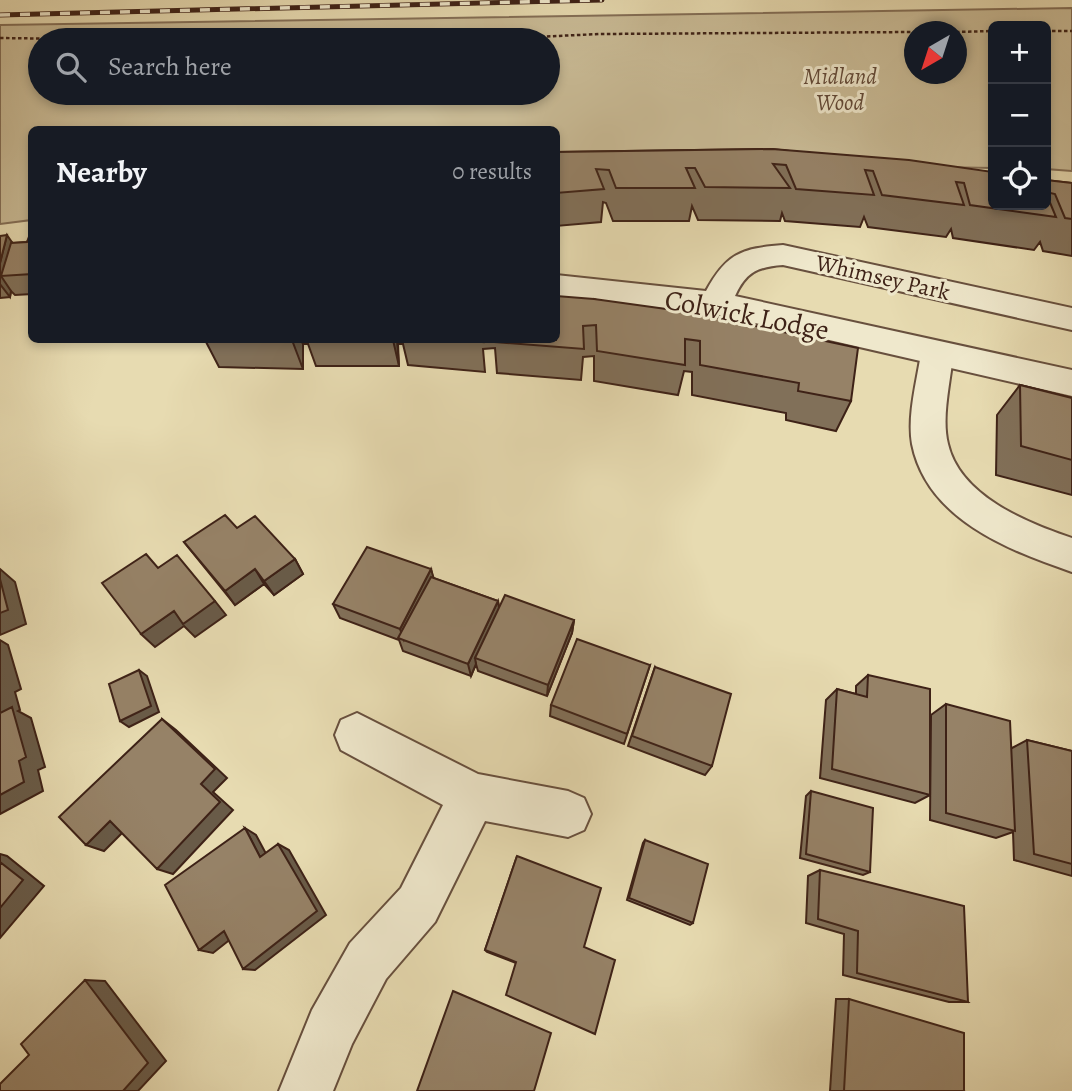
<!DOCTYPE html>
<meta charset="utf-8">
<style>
:root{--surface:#171b24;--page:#242831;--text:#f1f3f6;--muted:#9ea1a6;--line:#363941}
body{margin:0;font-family:Alegreya,serif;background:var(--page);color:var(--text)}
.controls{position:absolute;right:21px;top:21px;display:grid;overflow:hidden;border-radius:10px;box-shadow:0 4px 10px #0003}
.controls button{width:63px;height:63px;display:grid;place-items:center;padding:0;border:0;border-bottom:2px solid var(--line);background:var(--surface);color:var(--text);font:35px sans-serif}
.compass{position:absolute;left:904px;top:21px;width:63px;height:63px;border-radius:50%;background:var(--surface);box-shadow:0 4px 10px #0003;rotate:219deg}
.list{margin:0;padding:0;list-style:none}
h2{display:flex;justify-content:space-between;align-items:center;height:91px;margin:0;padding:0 28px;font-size:30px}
h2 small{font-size:23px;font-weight:400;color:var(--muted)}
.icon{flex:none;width:38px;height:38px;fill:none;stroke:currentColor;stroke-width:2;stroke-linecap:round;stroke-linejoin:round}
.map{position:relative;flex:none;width:1072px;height:1091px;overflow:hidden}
.search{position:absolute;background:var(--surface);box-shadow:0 4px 10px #0003;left:28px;top:28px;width:532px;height:77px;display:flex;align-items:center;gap:18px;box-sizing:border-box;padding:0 24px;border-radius:38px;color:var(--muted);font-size:26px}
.panel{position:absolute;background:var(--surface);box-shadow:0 4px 10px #0003;left:28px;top:126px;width:532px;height:217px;border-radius:10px}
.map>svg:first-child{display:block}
.green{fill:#cabc97;stroke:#846f57;stroke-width:2;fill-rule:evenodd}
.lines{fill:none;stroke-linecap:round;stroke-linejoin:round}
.minor-casing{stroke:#68503e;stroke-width:4}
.tertiary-casing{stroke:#68503e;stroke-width:4}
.path{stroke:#3e2217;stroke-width:2.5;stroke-dasharray:3.5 2.5;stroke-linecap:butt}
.minor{fill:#efe8cc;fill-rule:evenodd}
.tertiary{fill:#efe8cc;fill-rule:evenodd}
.rail-casing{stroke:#3e2217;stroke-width:5}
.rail{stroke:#efe8cc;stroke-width:3.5;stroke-dasharray:10;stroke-linecap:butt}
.wall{fill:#817059;stroke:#3e2217;stroke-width:2}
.shaded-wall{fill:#695b48;stroke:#3e2217;stroke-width:2}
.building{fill:#968267;stroke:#3e2217;stroke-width:2}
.labels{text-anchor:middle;stroke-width:6;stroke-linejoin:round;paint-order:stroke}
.far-park-label{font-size:23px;font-style:italic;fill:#614837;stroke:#efe8cc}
.far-street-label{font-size:23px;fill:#3e2217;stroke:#efe8cc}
.street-label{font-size:28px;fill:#3e2217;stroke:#efe8cc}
</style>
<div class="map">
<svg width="1072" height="1091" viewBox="0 0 1072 1091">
<rect width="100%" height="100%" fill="#e7dbb1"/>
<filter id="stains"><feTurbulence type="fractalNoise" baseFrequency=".00286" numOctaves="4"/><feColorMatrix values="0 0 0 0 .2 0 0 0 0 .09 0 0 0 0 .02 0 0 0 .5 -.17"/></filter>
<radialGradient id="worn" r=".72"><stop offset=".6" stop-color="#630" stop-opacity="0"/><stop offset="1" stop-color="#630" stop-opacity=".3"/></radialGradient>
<path class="green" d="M1072,8v163l-26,-2v-143h-53v142l-353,-6 -83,7 -1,-39h-524l-1,90 -31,4v-199zM914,32h42v42h-42zM40,40h508v53h-508z"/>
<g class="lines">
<g class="minor-casing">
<path id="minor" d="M783,245l289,63v22l-289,-65c-26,2 -37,7 -48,31l337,74v26l-356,-82 -160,-18v-21l150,16c20,-37 35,-43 77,-46z
M357,713l121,61 90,17 16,7 7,16 -7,16 -16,7 -83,-16 -50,101 -49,57 -34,65 -19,47h-54l33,-81 38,-67 51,-55 42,-83 -102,-55 -6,-15 6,-15z"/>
</g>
<g class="tertiary-casing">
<path id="tertiary" d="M937,341l12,4 4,8c-2,28 -12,63 -5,91 12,52 79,79 124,94v34c-64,-22 -145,-53 -160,-128 -5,-29 5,-63 9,-91l4,-8z"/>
</g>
<path class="path" d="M1046,31h26
M956,32l37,-1
M0,38l152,2
M469,40l131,-6 314,-2"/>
<use href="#minor" class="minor"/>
<use href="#tertiary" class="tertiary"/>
<g class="rail-casing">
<path id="rail" d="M0,15l602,-15"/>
</g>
<use href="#rail" class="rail"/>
</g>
<path class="wall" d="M772,149l300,34v73l-29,-5 -3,-9 -6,8 -81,-12 -2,-9 -5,8 -78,-10 -4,-10 -4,10 -75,-6 -3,-8 -2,8 -82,-1 -6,-14 -3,15h-76l-7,-18 -3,-1 -2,20 -45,4v-74z
M32,233v61l-17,1 -4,-4 -1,6 -10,1v-62l13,7 14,-1z
M594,299l257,102 -15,30 -50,-11v-7l-94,-18v-23l-8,-1 -6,24 -84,-14v-25l-11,1 -2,23 -84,-7 -2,-25 -12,1 2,23 -77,-7 -5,-21h-5l1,22h-83l-8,-22h-5v25l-84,-2 -14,-27h351z
M1020,385l52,13v97l-76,-20 1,-60z
M237,528l58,31 8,15 -29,21 -10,-11 -29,21 -51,-63z
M431,569l2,9 65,23 1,7 75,12 -2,13 -25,63 -69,-25 -2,-7 -5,12 -68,-25 -4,-11 -59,-22 -7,-14z
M650,665l-26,79 -74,-28 1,-11z
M655,667l57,99 -7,9 -77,-29z
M868,675l62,120 -15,8 -95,-25 6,-78 11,-11 19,5v-8z
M946,704l66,44 15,-8 45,11v125l-58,-16 -1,-28 -17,6 -66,-18 1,-105z
M811,791l59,81 -7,3 -63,-17 6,-62z
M645,840l48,83 -3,2 -63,-25 16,-57z
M517,856l-1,107 -29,-11 -2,-2z
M820,870l148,132h-19l-106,-27 1,-41 -38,-11 2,-47z
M836,999h13l115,92h-134z"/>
<path class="shaded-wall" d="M7,235l13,19 -19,22 10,15 -1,6 -10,-13v-21z
M292,340h9l2,4v25z
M393,340h4l2,26z
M295,559l8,15 -29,21 -10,-14z
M0,569l15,13 11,42 -26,11z
M255,569l9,15 -29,21 -10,-14z
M431,569l4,14 -31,57 -4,-11z
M215,601l11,14 -31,22 -11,-11 -29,21 -14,-13 33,-23z
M498,601l2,13 -25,44 1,6 -5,12 -3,-12z
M574,620l-2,13 -25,63 1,-11z
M0,640l8,5 13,44 -6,3 5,18 -2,1 13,7 14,49 -7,3 5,21 -43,23z
M139,670l8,6 12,36 -30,15 -9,-6z
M162,719l14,11 51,48 -14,14 20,18 -60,64 -16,-5z
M110,821l17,7 -23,23 -18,-6z
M245,828l11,7 15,28 -11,-6z
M278,844l11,6 37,65 -71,55 -12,-1z
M0,854l7,2 37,30 -44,52z
M224,931l13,3 -24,19 -14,-3z
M85,980l20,1 61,80 -28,30h-15z"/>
<path class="building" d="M772,149l137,11 84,12v33h53v-12l10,24 -86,-12 -6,-22 -8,-1 8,23 -82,-10 -9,-24 -8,-1 9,25 -78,-6 -10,-24 -13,-1 17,24 -85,-1 -10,-19h-9l9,20h-79l-7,-18 -13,-1 8,20 -48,4v-41z
M1046,180l26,3v36l-7,-1 -10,-24 -9,-2z
M32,233v41l-31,2 10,-33 16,-1 3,-8z
M7,235l-7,28v-27z
M556,296l38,3 101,14 163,35 -7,53 -53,-10 1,-8 -99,-18v-24l-15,-2v26l-88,-14 -1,-26 -13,1 1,23 -89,-7v-2h61z
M461,340h21l1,2z
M1020,385l52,13v62l-51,-14z
M225,515l12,13 18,-12 40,43 -31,22 -9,-12 -30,22 -41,-49z
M367,547l64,22 -31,60 -67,-25z
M146,554l12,14 19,-13 38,46 -32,23 -9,-13 -33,23 -39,-51z
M431,577l67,24 -30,63 -70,-26z
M0,579l8,31 -8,3z
M505,595l69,25 -26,65 -73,-27z
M577,639l73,26 -23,69 -76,-29z
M655,667l76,27 -19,72 -80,-30z
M139,670l12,36 -31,15 -11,-37z
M868,675l62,14v106l-98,-26 5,-80 30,8z
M946,704l64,17 5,110 -69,-18z
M12,707l14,50 -7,4 5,21 -24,13v-82z
M162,719l53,50 -14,15 19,18 -63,67 -47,-48 -24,24 -27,-28z
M1027,740l45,11v113l-38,-10z
M811,791l62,17 -3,64 -64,-18z
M245,828l15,29 18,-13 39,67 -74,58 -19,-38 -25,19 -34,-65z
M645,840l63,24 -15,59 -64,-25z
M517,856l84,32 -17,59 31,13 -20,74 -89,-39 10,-33 -31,-12z
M0,862l23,18 -23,28z
M820,870l144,36 4,96 -111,-29 1,-42 -40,-12z
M85,980l63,83 -25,28h-123v-7l29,-29 -8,-11z
M453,991l98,42 -17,58h-117z
M849,999l115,34v58h-120z"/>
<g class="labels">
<g class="far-park-label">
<text x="840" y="84">Midland<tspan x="840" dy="26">Wood</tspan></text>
</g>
<g class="far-street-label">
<text transform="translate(883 277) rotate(13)" y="8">Whimsey Park</text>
</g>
<g class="street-label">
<text transform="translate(747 314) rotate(11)" y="10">Colwick Lodge</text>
</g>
</g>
<rect width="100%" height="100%" filter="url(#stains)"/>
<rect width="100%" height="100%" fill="url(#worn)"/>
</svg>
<div class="controls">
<button>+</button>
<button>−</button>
<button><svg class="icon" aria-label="locate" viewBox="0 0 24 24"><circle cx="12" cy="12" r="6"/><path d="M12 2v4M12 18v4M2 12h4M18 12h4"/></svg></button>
</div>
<svg class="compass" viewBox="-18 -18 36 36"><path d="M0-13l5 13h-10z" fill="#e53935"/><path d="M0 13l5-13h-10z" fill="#9ea1a6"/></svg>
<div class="search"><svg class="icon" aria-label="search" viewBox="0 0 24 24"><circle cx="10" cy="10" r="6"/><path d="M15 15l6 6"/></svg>Search here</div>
<section class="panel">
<h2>Nearby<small>0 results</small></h2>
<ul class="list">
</ul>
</section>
</div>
